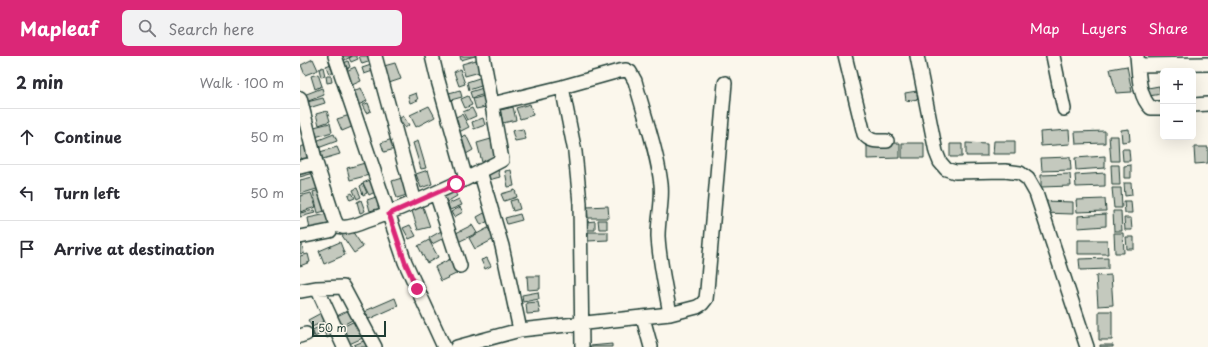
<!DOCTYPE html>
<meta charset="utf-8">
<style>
:root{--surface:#fff;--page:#f2f2f3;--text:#2b2b33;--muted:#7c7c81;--line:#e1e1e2;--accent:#db2777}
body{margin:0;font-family:"Playpen Sans",sans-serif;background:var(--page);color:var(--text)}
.controls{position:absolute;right:12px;top:12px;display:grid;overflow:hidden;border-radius:6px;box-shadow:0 4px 16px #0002}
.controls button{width:36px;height:36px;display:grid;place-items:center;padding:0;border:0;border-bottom:1px solid var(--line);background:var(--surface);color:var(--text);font:20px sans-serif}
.scale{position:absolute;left:12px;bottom:10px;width:74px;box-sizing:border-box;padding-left:4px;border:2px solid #1f3d34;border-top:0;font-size:11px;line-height:14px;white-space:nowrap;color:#1f3d34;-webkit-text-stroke:3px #fbf7ec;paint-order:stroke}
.stop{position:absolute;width:12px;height:12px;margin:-9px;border:3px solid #db2777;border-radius:50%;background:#fff}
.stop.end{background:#db2777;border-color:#fff;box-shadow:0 1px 4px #0008}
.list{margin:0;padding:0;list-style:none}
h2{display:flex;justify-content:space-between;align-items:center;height:52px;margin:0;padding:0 16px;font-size:17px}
h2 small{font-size:13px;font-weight:400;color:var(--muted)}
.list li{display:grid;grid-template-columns:26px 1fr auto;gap:12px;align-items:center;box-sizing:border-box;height:56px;padding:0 16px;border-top:1px solid var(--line)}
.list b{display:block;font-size:15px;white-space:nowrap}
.list em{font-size:13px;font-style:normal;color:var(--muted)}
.icon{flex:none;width:22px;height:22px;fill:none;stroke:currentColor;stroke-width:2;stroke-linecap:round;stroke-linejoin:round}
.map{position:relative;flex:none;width:908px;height:291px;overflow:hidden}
header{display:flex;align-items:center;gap:24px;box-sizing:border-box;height:56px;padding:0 20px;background:var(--accent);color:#fff}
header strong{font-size:19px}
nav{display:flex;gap:22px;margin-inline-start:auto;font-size:14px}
.search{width:280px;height:36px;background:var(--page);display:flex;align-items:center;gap:10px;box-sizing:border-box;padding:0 14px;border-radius:6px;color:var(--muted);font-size:15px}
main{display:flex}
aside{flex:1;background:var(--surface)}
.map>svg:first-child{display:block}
.building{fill:#c4c9be;stroke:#1f3d34}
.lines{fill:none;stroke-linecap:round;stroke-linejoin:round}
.minor-casing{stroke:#1f3d34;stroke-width:16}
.minor{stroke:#fbf7ec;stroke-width:13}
.route{stroke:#db2777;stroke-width:5}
</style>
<header>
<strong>Mapleaf</strong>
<div class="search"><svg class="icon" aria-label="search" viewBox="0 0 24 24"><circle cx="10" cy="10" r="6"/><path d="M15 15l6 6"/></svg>Search here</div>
<nav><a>Map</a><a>Layers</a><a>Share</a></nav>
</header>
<main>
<aside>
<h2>2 min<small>Walk · 100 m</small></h2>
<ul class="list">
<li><svg class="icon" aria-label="ahead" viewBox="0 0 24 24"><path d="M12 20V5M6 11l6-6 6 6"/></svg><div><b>Continue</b></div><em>50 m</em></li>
<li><svg class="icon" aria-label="left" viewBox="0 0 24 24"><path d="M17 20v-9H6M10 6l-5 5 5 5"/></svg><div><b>Turn left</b></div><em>50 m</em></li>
<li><svg class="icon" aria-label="arrive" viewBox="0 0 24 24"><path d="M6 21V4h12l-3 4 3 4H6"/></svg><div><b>Arrive at destination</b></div></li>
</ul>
</aside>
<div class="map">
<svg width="908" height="291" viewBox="0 0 908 291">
<rect width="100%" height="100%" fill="#fbf7ec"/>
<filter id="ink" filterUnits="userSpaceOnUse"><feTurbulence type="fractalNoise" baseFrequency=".025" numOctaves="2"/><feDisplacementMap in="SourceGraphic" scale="8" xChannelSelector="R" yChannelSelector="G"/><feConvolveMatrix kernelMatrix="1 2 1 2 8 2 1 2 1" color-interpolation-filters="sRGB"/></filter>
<g filter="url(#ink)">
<path class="building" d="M41,0h11l-9,5z
M53,0h3l2,3 -7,3 -2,-4z
M59,0h10l2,5 -9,3z
M160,0h15l-14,4z
M13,3l5,11 -13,5 -4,-10z
M176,4l4,12 -15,4 -3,-12z
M48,5l2,6 -8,4 -2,-6z
M36,6l3,9 -10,3 -3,-8z
M95,7l6,16 -12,4 -5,-17z
M71,9l2,6 -9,3 -2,-6z
M827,10l5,26 -16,1 -6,-24z
M23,11l2,9 -4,1 -2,-8z
M55,11l6,14 -9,4 -6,-14z
M160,13l5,15 -6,2 -5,-14z
M18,18l4,12 -7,3 -4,-13z
M26,20h5l1,6 -5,1z
M182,21l2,8 -15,5 -2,-8z
M859,30l2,8 -12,2 -1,-8z
M186,31l2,6 -16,5 -2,-6z
M22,32l2,7 -18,7 -2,-7z
M61,32l6,13 -11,5 -6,-14z
M160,34l2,7 -11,3 -2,-7z
M617,35l1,8 -12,2 -1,-8z
M116,37l2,7 -8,3 -2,-7z
M188,39l3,11 -15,3 -3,-10z
M168,40l4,9 -7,3 -4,-9z
M23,42l2,5 -16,5 -2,-6z
M68,47l3,8 -5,2 -4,-8z
M230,48l3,11 -13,4 -4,-11z
M129,50l6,11 -19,10 -6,-12z
M213,51l3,13 -13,3 -3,-13z
M172,52l4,8 -9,4 -4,-8z
M27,55l3,10 -11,4 -3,-11z
M162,58l7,13 -10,5 -7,-13z
M50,59l4,11 -12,5 -5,-12z
M103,60l6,9 -4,3 -6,-9z
M183,62l2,7 -11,4 -2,-7z
M30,67l2,9 -20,6 -2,-10z
M223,73l3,10 -11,2 -3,-10z
M829,73l1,12 -8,1 -1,-12z
M769,74l1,14 -29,2 -1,-14z
M805,75v12l-29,1 -1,-12z
M34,78l3,7 -19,7 -2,-7z
M166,79l7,15 -7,4 -7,-16z
M809,80h9l1,25h-8z
M95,82l4,10 -15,4 -3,-9z
M191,83l5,19 -14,4 -5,-19z
M118,85l8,27 -5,1 -8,-26z
M694,85h21v13h-22z
M600,87v15l-33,1v-15z
M602,87h22v15h-22z
M666,87l21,1v12h-21z
M650,88h12v13h-12z
M7,89l3,12 -10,2v-12z
M37,91l3,7 -17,5 -3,-7z
M894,91h14v16l-13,1z
M822,93h7l1,12h-7z
M805,100v12l-29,2 -1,-12z
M770,101l1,13 -29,1 -1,-13z
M65,107l4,12 -19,5 -3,-12z
M811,109h8l1,20h-8z
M831,109v13h-7v-12z
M12,110l2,7 -14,4v-8z
M198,113l2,8 -11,3 -1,-9z
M128,114l4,14 -11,4 -5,-14z
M211,114l3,16 -6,1 -3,-16z
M805,117v13l-29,1 -1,-12z
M770,118l1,12 -30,1v-12z
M17,120l3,12 -20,6v-14z
M105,121l5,17 -13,4 -5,-17z
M70,124l5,12 -6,3 -6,-12z
M824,127h7l1,12 -7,1z
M63,128l4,9 -4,2 -3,-9z
M152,131l5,9 -12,7 -5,-10z
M57,132l4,9 -4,2 -4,-9z
M812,132h9l1,20h-8z
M23,133l5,21 -10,3 -5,-21z
M215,134l2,7 -13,4 -3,-7z
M11,137l5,14 -16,5v-16z
M52,137l3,5 -5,2 -2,-5z
M76,141l4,11 -10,3 -3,-11z
M159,143l3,6 -12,5 -2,-6z
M217,143l3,10 -7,2 -3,-10z
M805,143l1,12 -29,1 -1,-12z
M61,144l4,11 -5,2 -3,-11z
M743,145l30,1v12l-30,-1z
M824,145h7l1,12h-7z
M122,148l8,23 -12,3 -7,-22z
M308,150l1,12h-21l-1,-11z
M160,151l3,5 -9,5 -3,-5z
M14,154l1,3 -15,4v-4z
M813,155h8l1,20h-8z
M186,156l4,8 -9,5 -4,-8z
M32,157l2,12 -24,5 -2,-12z
M220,158l2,6 -15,4 -2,-6z
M806,158v12l-28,2v-12z
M824,162h7l1,12h-7z
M298,164h9v9h-8z
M295,165v9h-9v-8z
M110,169l6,11 -7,3 -6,-11z
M172,169l5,8 -19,9 -4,-8z
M50,172l13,19 -9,6 -13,-19z
M188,172l6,11 -19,10 -6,-11z
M143,174l3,7 -14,7 -3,-6z
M288,176h20v8l-20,1z
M814,177h9l1,20h-9z
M826,181h8v12h-7z
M1,184l3,13 -4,1v-13z
M129,184l9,17 -11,6 -9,-17z
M778,184h29l1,14h-30z
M40,186l5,13 -21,9 -5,-13z
M8,198l2,8 -10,4v-10z
M187,202l4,8 -6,3 -4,-9z
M808,202v11l-28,1 -1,-11z
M150,203l8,14 -17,8 -6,-14z
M811,219l2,30 -15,1 -2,-30z
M227,220h13v13l-12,1z
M238,236l1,7 -16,3 -1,-7z
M95,242l3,8 -29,13 -4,-8z
M238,246l2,11 -13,1 -1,-11z
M49,254l5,9 -15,8 -4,-10z
M799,255h13v29h-13z
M21,257l4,8 -13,6 -4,-7z
M57,264l8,17 -18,8 -7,-17z
M29,271l4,8 -6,3 -4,-8z
M17,272l3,6 -5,3 -3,-7z
M66,284l3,7h-14l-1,-2z
M312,288v3h-22v-1z
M800,289h13v2h-13z"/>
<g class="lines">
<g class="minor-casing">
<path id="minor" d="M35,0l70,206 39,85
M75,0l40,146
M132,0l5,21 29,102 36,-19 -19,-104
M545,0l19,78c6,8 13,7 23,7
M617,0l19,96 4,10 6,7 9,3 50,-1 15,2 8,6 8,14 51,154
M753,0l11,53
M837,0c2,17 1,40 14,52h12
M838,9l70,-1
M262,31l13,65 5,51 2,144
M0,42l16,65 18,55c2,5 3,8 8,9 7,1 17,-3 24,-6 34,-11 67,-27 100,-42
M192,48l70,-17 57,-16 7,-1 4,2 5,9c9,33 22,69 26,103 2,17 -3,34 -3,52 1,24 8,54 12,78
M893,49l15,-1
M0,111l16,-4
M136,137l24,73
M0,181l30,-6
M17,232l26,-1 32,60
M0,235l17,-3 27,59
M343,262l8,29
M220,274l150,-16 27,-7 5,-3 4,-5 1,-9 18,-207
M0,280l6,-2
M157,291l63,-17 -18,-84 -22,-75"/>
</g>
<use href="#minor" class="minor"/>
</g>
</g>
<g class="lines" filter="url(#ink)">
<path class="route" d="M117,233l-12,-27 -16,-48 67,-30"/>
</g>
</svg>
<div class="controls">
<button>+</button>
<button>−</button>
</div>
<div class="scale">50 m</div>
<div class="stop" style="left:156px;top:128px"></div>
<div class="stop end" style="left:117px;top:233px"></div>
</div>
</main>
